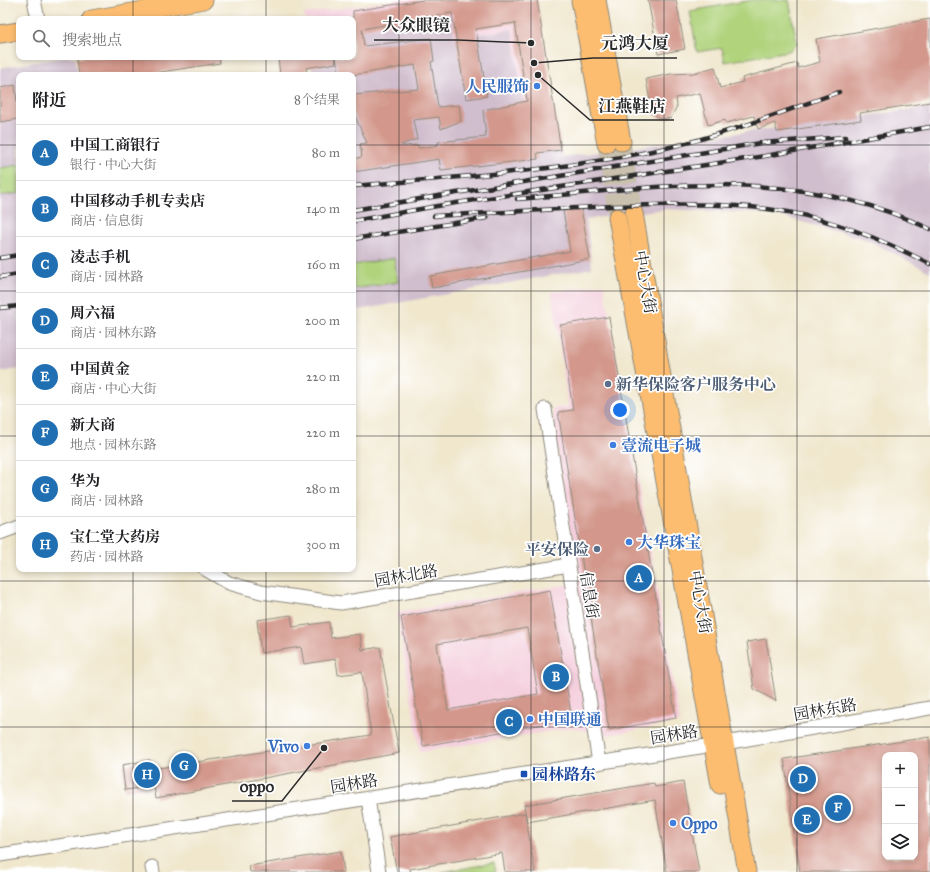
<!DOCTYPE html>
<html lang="zh">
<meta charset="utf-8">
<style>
:root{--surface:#fff;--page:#f2f2f2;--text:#202124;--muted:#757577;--line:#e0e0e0;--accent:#1f6fb2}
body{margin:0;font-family:"IM FELL Great Primer","Noto Serif SC",serif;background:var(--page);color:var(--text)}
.controls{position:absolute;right:12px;bottom:12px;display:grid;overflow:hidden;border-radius:8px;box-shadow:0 2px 6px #0003}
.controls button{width:36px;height:36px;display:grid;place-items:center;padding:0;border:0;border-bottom:1px solid var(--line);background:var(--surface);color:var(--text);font:20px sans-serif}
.you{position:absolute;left:620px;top:410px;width:14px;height:14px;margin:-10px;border:3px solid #fff;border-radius:50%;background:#1a73e8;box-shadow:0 0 0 6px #1a73e833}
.badge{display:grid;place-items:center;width:26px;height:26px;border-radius:50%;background:var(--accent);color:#fff;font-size:13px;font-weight:700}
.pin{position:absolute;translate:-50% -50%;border:2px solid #fff;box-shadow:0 1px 4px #0006}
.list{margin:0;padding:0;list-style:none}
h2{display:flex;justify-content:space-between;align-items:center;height:52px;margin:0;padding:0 16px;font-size:17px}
h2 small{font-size:13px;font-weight:400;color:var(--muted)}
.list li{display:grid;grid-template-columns:26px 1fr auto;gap:12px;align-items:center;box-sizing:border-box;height:56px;padding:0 16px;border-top:1px solid var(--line)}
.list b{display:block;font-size:15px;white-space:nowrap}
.list p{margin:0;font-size:13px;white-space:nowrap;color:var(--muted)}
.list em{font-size:13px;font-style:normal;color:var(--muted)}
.icon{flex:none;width:22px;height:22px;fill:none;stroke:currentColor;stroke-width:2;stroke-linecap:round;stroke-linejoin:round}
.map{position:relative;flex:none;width:930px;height:872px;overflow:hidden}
.search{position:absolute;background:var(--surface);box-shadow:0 2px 6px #0003;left:16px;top:16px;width:340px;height:44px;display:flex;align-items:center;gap:10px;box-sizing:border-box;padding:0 14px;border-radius:8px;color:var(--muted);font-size:15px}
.panel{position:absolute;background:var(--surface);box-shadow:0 2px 6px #0003;left:16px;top:72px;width:340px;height:500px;border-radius:8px}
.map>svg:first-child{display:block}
.built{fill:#f4cfdd}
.industrial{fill:#d0bdcd}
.green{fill:#b0d37b;stroke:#6e7f53}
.building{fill:#d3978b;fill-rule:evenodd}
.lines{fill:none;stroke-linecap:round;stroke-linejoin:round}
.major-tunnel{stroke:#c9c1ad;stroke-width:17;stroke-dasharray:17 8;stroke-linecap:butt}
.minor-casing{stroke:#8e897c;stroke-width:15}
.major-casing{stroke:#8e897c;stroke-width:19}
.minor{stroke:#fff;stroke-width:13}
.major{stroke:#fcbd6f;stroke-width:17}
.rail-casing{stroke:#2b2b2b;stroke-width:4.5}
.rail{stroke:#fff;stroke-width:3;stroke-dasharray:9;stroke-linecap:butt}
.grid{fill:none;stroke:#2b2b2b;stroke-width:1;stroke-opacity:0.55}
.shop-dot{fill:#3f7fe0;stroke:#fff;stroke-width:1.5}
.service-dot{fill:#5c6f8a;stroke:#fff;stroke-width:1.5}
.transit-dot{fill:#1a4fb4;stroke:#fff;stroke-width:1.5}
.labels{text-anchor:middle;stroke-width:3.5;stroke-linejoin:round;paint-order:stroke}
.shop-label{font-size:16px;font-weight:bold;fill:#366cbe;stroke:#fff;text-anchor:start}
.street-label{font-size:16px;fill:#2b2b2b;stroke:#fff}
.service-label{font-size:16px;font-weight:bold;fill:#4e5e75;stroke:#fff;text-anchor:start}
.transit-label{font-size:16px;font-weight:bold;fill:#164399;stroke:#fff;text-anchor:start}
.leader{fill:none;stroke:#2b2b2b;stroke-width:1.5}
.callout-dot{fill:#2b2b2b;stroke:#fff;stroke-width:1.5}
.callout-label{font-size:17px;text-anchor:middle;font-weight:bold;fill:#2b2b2b;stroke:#fff;stroke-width:3.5;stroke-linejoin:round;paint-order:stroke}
</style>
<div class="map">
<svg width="930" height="872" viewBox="0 0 930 872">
<rect width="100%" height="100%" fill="#fff"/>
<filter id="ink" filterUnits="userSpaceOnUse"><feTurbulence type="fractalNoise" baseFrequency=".025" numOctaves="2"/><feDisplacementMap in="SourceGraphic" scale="8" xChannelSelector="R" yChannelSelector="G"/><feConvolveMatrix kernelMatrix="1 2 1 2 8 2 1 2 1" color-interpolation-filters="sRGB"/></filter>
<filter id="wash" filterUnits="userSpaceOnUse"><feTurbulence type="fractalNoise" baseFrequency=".012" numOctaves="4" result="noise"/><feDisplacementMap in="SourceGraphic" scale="16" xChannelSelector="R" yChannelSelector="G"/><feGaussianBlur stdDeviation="0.9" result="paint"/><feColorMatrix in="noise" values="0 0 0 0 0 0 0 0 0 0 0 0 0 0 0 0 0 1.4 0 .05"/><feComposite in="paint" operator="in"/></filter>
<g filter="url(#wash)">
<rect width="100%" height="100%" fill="#f0e7cd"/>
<path class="built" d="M397,0h140l20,122 -30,5 -15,-98 -58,9 -3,-22 -98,15v-12h-48l-1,-5z
M604,284l76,438 -72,13 -39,-7 -149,24 -23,-139 180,-30 -25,-174 16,-2 -16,-115z"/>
<path class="industrial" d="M451,16l4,22 57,-9 15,98 30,-5 5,33 -8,3 376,-51v165l-62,-32 -95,-26 -108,-5 -79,10 6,49 -239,43v-236h-40l-3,-18h43v-26z
M66,57h9l3,18h-59v294l-19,3v-304z"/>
<path class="green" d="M753,0h36l8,44 -8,7 -64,11 -3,-14 -25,4 -7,-41z
M19,165v28l-19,3v-28z
M394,258l4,24 -45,7v-24z
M494,863l2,9h-54z"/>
<g id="blocks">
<path class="building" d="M423,0h114l24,150 -24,3 1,6 -97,11 -2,-11 -86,13v-13l9,-2 -2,-13 7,-1 -14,-31v-17l66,-6 -4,-24 -62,10h-14l-3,-18h17v-46zM452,13l14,86 21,-3 -11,-67 39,-6 12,78 -44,9 3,27 -48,5v3l-19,3 -1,-3 -16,1 -1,-1 16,-6 -4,-19 26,-3 2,12 20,-8 -2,-16 -21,2 -7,-45 3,-1 -3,-23 -67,8 -2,-17z
M648,0h28l9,49 -27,5z
M930,19v83l-70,11 1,7 -84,12 -2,-9 -17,6 -4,-13 -28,7 -1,-3 -17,5 -8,-32 -24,5 1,8 -6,12 -11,1 -8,-7 -6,-33 25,-5 22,-1 22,-6 5,21 23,-6 -1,-4 55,-15 1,5 22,-6 -4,-23z
M86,57h133l1,6 -79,12h-62l-2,-17z
M278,57h57l1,6 -30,5 1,7h-27z
M15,85l4,34 -19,3v-34z
M581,208l9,51 -158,29 -2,-12 140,-25 -7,-40z
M609,317l67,401 -67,12 -51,-318 15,-2 -13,-85z
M550,590l22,129 -149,27 -22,-129zM527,628l11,66 -90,16 -11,-66z
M291,615l2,12 36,-5 2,16 29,-4 2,16 18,-3 19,106 -243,45 -2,-12 -29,4 -3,-25 28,-5 2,9 219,-34 -9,-63 -24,3 -2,-16 -32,5 -3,-17 -40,6 -4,-33z
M766,639l10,62 -22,-12 -7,-47z
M930,737v135h-130l-16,-113zM885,755h30v102h-30z
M683,782l16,90h-32l-12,-72 -128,22 -3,-17 130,-22 1,4z
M525,813l10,59h-30l-3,-19 -92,16 1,3h-14l-7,-35z
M341,851l3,21h-94l-1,-6z"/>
</g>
</g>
<g filter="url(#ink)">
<use href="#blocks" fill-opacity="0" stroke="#8e897c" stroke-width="1"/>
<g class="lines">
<path class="major-tunnel" d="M622,142l12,71
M606,144l11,73"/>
<g class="minor-casing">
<path id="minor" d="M34,0l4,19
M545,409l54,354
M0,533l19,-7
M205,569l24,14 14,4 18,5 80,11 228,-38
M725,743l205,-35
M368,798l11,74
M0,855l713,-110
M152,867l1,5"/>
</g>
<g class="major-casing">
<path id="major" d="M580,0l26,144
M597,0l25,142
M91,19l113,-19
M0,34l19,-3
M634,213l113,659
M617,217l103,568"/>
</g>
<use href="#minor" class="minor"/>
<use href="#major" class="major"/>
<g class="rail-casing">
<path id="rail" d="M353,186c104,-9 211,-15 313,-38 59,-13 116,-36 173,-56
M517,199c143,-12 277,-35 413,30
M353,210l408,-67 85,-6
M434,216c59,-3 119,-7 179,-10 59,-2 117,-4 175,6 50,9 97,29 142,52
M353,221l90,-16 322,-49 165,-29
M353,239l134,-21
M0,258l19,-3
M0,277l19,-3
M0,308l19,-2"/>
</g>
<use href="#rail" class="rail"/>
</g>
</g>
<path class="grid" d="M133,0v19M266,0v19M399,0v872M531,0v872M664,0v872M797,0v872M133,57v18M266,57v18M0,145h19M353,145h577M0,291h19M353,291h577M0,436h19M353,436h577M133,569v303M266,569v303M0,581h930M0,727h930"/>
<g class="shop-dot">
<circle cx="537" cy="86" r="4"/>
<circle cx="613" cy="445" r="4"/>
<circle cx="629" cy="542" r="4"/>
<circle cx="530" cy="719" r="4"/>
<circle cx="307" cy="746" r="4"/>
<circle cx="673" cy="823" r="4"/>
</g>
<g class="service-dot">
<circle cx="608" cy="384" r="4"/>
<circle cx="597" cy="549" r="4"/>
</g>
<rect class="transit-dot" x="520" y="770" width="8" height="8" rx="2"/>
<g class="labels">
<g class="shop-label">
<text x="529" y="92" text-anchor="end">人民服饰</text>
<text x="621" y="451">壹流电子城</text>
<text x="637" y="548">大华珠宝</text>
<text x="538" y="725">中国联通</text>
<text x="299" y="752" text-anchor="end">Vivo</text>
<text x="681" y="829">Oppo</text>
</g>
<g class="street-label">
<text transform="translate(646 282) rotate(80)" y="6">中心大街</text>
<text transform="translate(406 575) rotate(-10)" y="6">园林北路</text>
<text transform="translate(590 595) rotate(81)" y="6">信息街</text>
<text transform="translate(701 602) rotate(80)" y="6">中心大街</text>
<text transform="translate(825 709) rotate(-10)" y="6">园林东路</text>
<text transform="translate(674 734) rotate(-9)" y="6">园林路</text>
<text transform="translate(354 783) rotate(-9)" y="6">园林路</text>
</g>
<g class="service-label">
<text x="616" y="390">新华保险客户服务中心</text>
<text x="589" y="555" text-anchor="end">平安保险</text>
</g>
<g class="transit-label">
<text x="532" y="780">园林路东</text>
</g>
</g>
<path class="leader" d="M531 43L458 40H374M534 63L593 58H677M538 75L590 120H674M324 748L282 801H232"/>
<g class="callout-dot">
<circle cx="531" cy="43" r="4"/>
<circle cx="534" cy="63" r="4"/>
<circle cx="538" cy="75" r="4"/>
<circle cx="324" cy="748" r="4"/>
</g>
<g class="callout-label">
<text x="416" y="31">大众眼镜</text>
<text x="635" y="49">元鸿大厦</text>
<text x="632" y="112">江燕鞋店</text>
<text x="257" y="792">oppo</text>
</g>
</svg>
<div class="controls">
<button>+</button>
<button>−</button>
<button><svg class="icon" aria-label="layers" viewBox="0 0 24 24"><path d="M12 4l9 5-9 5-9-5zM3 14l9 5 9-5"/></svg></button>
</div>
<div class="you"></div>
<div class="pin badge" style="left:639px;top:578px">A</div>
<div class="pin badge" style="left:556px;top:677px">B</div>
<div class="pin badge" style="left:509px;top:722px">C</div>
<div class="pin badge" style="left:803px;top:779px">D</div>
<div class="pin badge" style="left:807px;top:820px">E</div>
<div class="pin badge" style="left:838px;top:808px">F</div>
<div class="pin badge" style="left:184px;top:766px">G</div>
<div class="pin badge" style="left:147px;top:775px">H</div>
<div class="search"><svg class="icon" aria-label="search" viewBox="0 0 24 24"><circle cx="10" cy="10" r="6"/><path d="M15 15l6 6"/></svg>搜索地点</div>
<section class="panel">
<h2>附近<small>8个结果</small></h2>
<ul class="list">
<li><span class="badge">A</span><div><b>中国工商银行</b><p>银行 · 中心大街</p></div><em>80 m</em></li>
<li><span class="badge">B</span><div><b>中国移动手机专卖店</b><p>商店 · 信息街</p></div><em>140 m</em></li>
<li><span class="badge">C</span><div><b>凌志手机</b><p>商店 · 园林路</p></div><em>160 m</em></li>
<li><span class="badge">D</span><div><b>周六福</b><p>商店 · 园林东路</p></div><em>200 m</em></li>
<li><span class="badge">E</span><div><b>中国黄金</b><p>商店 · 中心大街</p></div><em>220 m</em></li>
<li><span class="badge">F</span><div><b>新大商</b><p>地点 · 园林东路</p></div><em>220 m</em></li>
<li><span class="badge">G</span><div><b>华为</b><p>商店 · 园林路</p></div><em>280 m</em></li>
<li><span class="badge">H</span><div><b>宝仁堂大药房</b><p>药店 · 园林路</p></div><em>300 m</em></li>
</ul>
</section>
</div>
